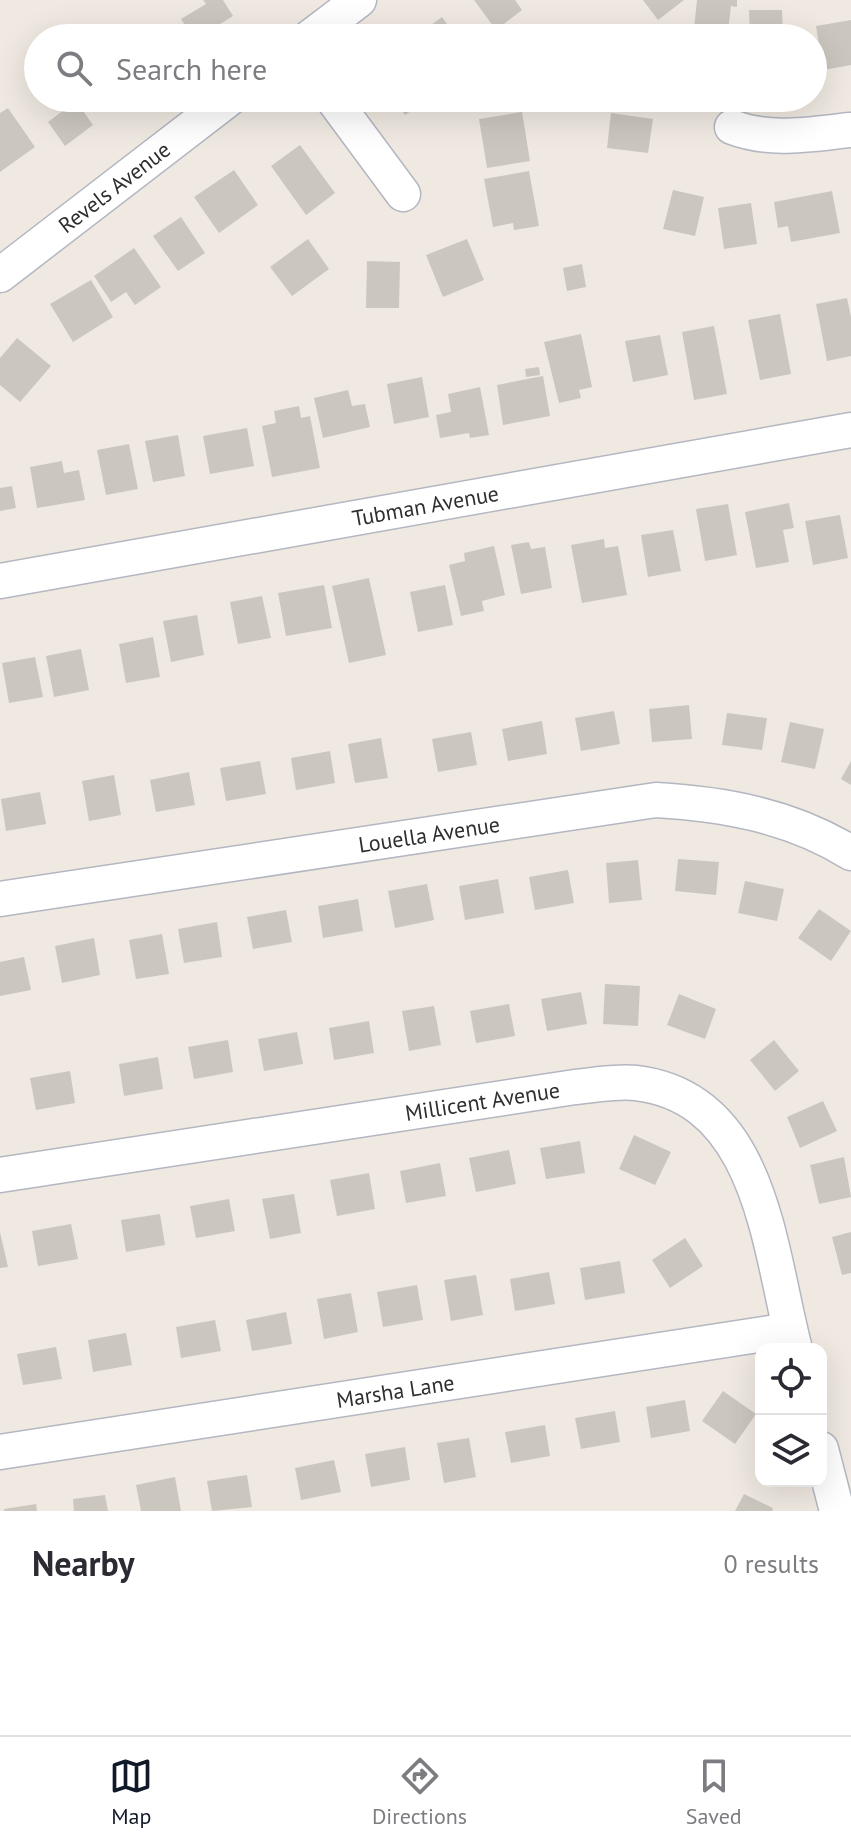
<!DOCTYPE html>
<style>
:root{--surface:#fff;--page:#f2f2f3;--text:#2b2b33;--muted:#7c7c81;--line:#e1e1e2;--accent:#111827}
body{margin:0;font-family:"PT Sans",sans-serif;background:var(--page);color:var(--text)}
.controls{position:absolute;right:24px;bottom:24px;display:grid;overflow:hidden;border-radius:16px;box-shadow:0 8px 32px #0002}
.controls button{width:72px;height:72px;display:grid;place-items:center;padding:0;border:0;border-bottom:2px solid var(--line);background:var(--surface);color:var(--text);font:40px sans-serif}
.list{margin:0;padding:0;list-style:none}
h2{display:flex;justify-content:space-between;align-items:center;height:104px;margin:0;padding:0 32px;font-size:34px}
h2 small{font-size:26px;font-weight:400;color:var(--muted)}
.icon{flex:none;width:44px;height:44px;fill:none;stroke:currentColor;stroke-width:2;stroke-linecap:round;stroke-linejoin:round}
.map{position:relative;flex:none;width:851px;height:1511px;overflow:hidden}
.search{position:absolute;background:var(--surface);box-shadow:0 8px 32px #0002;left:24px;right:24px;top:24px;height:88px;display:flex;align-items:center;gap:20px;box-sizing:border-box;padding:0 28px;border-radius:44px;color:var(--muted);font-size:30px}
.sheet{height:224px;background:var(--surface)}
nav{display:flex;justify-content:space-around;align-items:center;box-sizing:border-box;height:112px;border-top:2px solid var(--line);background:var(--surface);font-size:22px;color:var(--muted)}
nav a{display:grid;justify-items:center;gap:4px}
nav .on{color:var(--accent)}
.map>svg:first-child{display:block}
.building{fill:#cbc7bf}
.lines{fill:none;stroke-linecap:round;stroke-linejoin:round}
.minor-casing{stroke:#b4b7c1;stroke-width:37}
.minor{stroke:#fff;stroke-width:34}
.labels{text-anchor:middle;stroke-width:6;stroke-linejoin:round;paint-order:stroke}
.street-label{font-size:22px;fill:#2e2e2e;stroke:#fff}
</style>
<div class="map">
<svg width="851" height="1511" viewBox="0 0 851 1511">
<rect width="100%" height="100%" fill="#efe9e1"/>
<path class="building" d="M203,0h20l10,16 -35,22h-5l-12,-19 25,-15z
M474,0h41l7,10 -26,20z
M643,0h41l-26,20z
M697,0h40v7l-6,-1 -4,32h-34z
M749,10h33l1,28h-33z
M442,17l15,21h-44z
M851,20v45l-28,5 -7,-44z
M168,26l9,12h-27z
M597,30l54,4v4h-54z
M90,98h32l-26,13z
M394,98h36l-25,17z
M76,101l17,24 -28,21 -17,-24z
M8,108l27,39 -35,25v-59z
M522,112l8,49 -43,7 -8,-49z
M611,113l42,6 -5,34 -41,-5z
M300,145l35,48 -29,22 -35,-49z
M234,170l24,35 -39,28 -25,-36z
M529,171l10,55 -25,4 -1,-7 -20,4 -9,-48z
M673,190l31,7 -9,39 -32,-7z
M832,191l8,42 -49,9 -3,-16 -10,2 -4,-26z
M751,203l6,41 -33,5 -6,-41z
M181,217l24,36 -27,18 -25,-35z
M308,239l21,30 -37,27 -22,-29z
M467,239l17,41 -41,17 -17,-42z
M134,248l27,39 -26,18 -9,-13 -15,10 -17,-26z
M367,261l33,1 -1,46h-33z
M582,264l4,23 -19,4 -4,-23z
M91,280l22,37 -40,25 -23,-38z
M847,298l4,19v39l-24,5 -11,-57z
M780,314l11,60 -31,6 -12,-60z
M714,326l13,68 -33,6 -12,-68z
M581,334l11,53 -13,3 2,8 -22,5 -15,-61z
M660,335l8,40 -35,7 -8,-41z
M17,338l34,28 -31,36 -20,-17v-27z
M539,367l1,8 -14,2 -1,-8z
M543,376l7,40 -47,9 -6,-40z
M422,377l7,40 -35,7 -7,-40z
M480,387l9,48 -19,3 -1,-5 -29,5 -4,-23 15,-3 -3,-18z
M348,390l4,16 13,-2 5,23 -47,11 -9,-40z
M299,406l2,12 9,-2 10,52 -48,9 -10,-51 14,-3 -2,-12z
M247,428l7,38 -44,8 -7,-38z
M178,435l7,41 -32,6 -8,-41z
M129,444l9,45 -32,6 -9,-45z
M62,461l2,12 15,-3 6,30 -48,8 -7,-41z
M12,486l4,22 -16,3v-23z
M789,503l5,25 -11,2 6,32 -33,6 -11,-56z
M728,504l9,51 -32,6 -9,-52z
M840,515l8,43 -35,7 -8,-44z
M673,530l8,41 -33,6 -7,-42z
M604,539l1,9 13,-2 9,49 -45,8 -11,-58z
M529,542l2,7 14,-2 7,41 -31,6 -10,-49z
M494,546l11,49 -23,6 2,10 -23,5 -12,-51 16,-4 -1,-8z
M369,578l17,77 -37,8 -17,-77z
M324,585l8,43 -46,8 -8,-43z
M445,585l8,40 -35,7 -8,-40z
M262,596l9,42 -33,6 -8,-42z
M197,615l7,40 -33,7 -8,-41z
M153,637l7,40 -34,6 -7,-39z
M81,649l8,41 -35,7 -8,-41z
M35,657l8,40 -34,6 -7,-40z
M689,705l3,34 -40,3 -3,-33z
M614,711l6,33 -39,7 -6,-33z
M727,713l40,5 -5,32 -40,-5z
M542,721l5,33 -39,7 -6,-32z
M790,722l34,7 -9,40 -34,-7z
M471,732l6,33 -39,7 -6,-33z
M381,738l7,40 -33,5 -7,-39z
M330,751l5,32 -39,7 -5,-32z
M260,761l6,33 -40,7 -6,-33z
M851,761v24l-10,-6z
M189,772l6,33 -39,7 -6,-32z
M114,775l7,40 -32,6 -7,-40z
M40,792l6,32 -40,7 -5,-32z
M678,859l41,3 -3,33 -41,-4z
M638,860l4,40 -33,3 -3,-40z
M568,870l6,33 -39,7 -6,-33z
M498,879l6,34 -39,7 -6,-34z
M745,881l39,8 -7,32 -39,-8z
M427,884l7,36 -39,8 -7,-37z
M358,899l5,32 -40,7 -5,-32z
M819,909l32,22 -20,30 -33,-23z
M286,910l6,32 -39,7 -6,-32z
M217,922l5,35 -38,6 -6,-34z
M162,934l7,40 -33,5 -7,-39z
M94,938l6,37 -38,8 -7,-37z
M24,957l7,33 -31,6v-34z
M605,984l35,2 -2,40 -35,-2z
M581,992l6,32 -40,7 -6,-32z
M679,994l37,15 -11,30 -38,-14z
M509,1004l6,32 -39,7 -6,-32z
M434,1006l7,39 -32,6 -7,-40z
M369,1021l5,32 -40,7 -5,-32z
M297,1032l6,32 -39,7 -6,-32z
M228,1040l5,32 -39,7 -6,-32z
M774,1040l25,31 -24,20 -25,-31z
M158,1057l5,32 -39,7 -5,-32z
M70,1071l5,32 -39,7 -6,-32z
M823,1101l14,30 -37,17 -13,-31z
M634,1135l37,17 -16,33 -36,-16z
M580,1141l5,32 -39,6 -6,-31z
M509,1150l7,34 -40,8 -7,-34z
M844,1157l7,40 -32,7 -9,-39z
M440,1163l6,33 -40,7 -6,-32z
M369,1173l6,36 -38,7 -7,-36z
M294,1194l7,39 -31,6 -8,-40z
M229,1199l6,32 -39,7 -6,-32z
M160,1214l5,31 -39,7 -5,-32z
M71,1224l7,35 -40,7 -6,-35z
M0,1232l8,35 -8,1z
M851,1232v41l-9,2 -10,-38z
M685,1238l18,28 -33,22 -18,-28z
M620,1261l5,32 -40,7 -5,-32z
M549,1272l6,32 -40,7 -5,-32z
M476,1275l7,40 -32,6 -7,-41z
M417,1285l6,35 -40,7 -6,-35z
M351,1293l7,39 -34,7 -7,-40z
M286,1312l6,32 -40,7 -6,-31z
M215,1320l6,31 -40,7 -5,-31z
M126,1333l6,32 -39,7 -5,-32z
M56,1347l6,32 -39,6 -6,-31z
M723,1391l33,23 -21,30 -33,-23z
M685,1400l5,31 -39,7 -5,-31z
M615,1411l5,31 -39,7 -6,-31z
M545,1425l5,31 -39,7 -6,-31z
M469,1438l7,39 -32,6 -7,-40z
M405,1447l5,33 -39,7 -6,-33z
M334,1460l7,32 -40,8 -6,-32z
M247,1475l5,32 -40,4 -5,-30z
M175,1477l6,34h-40l-5,-26z
M744,1494l29,14 -1,3h-37z
M105,1495l3,16h-34l-1,-12z
M36,1504l1,7h-33v-2z"/>
<g class="lines">
<g class="minor-casing">
<g id="minor">
<path d="M309,38l50,-38"/>
<path d="M332,98l71,96"/>
<path d="M732,127c39,15 78,7 119,3"/>
<path id="s1" d="M0,275l230,-177"/>
<path id="s2" d="M0,581l851,-151"/>
<path id="s3" d="M0,899l656,-99c69,4 135,16 195,53"/>
<path id="s4" d="M0,1175l575,-88c20,-2 41,-6 61,-4 127,15 133,169 159,266"/>
<path d="M821,1449l16,62"/>
<path id="s5" d="M0,1452l790,-122"/>
</g>
</g>
<use href="#minor" class="minor"/>
</g>
<g class="labels">
<g class="street-label">
<text dy="8" stroke="none"><textPath href="#s1" startOffset="144">Revels Avenue</textPath></text>
<text dy="8" stroke="none"><textPath href="#s2" startOffset="432">Tubman Avenue</textPath></text>
<text dy="8" stroke="none"><textPath href="#s3" startOffset="434">Louella Avenue</textPath></text>
<text dy="8" stroke="none"><textPath href="#s4" startOffset="488">Millicent Avenue</textPath></text>
<text dy="8" stroke="none"><textPath href="#s5" startOffset="400">Marsha Lane</textPath></text>
</g>
</g>
</svg>
<div class="controls">
<button><svg class="icon" aria-label="locate" viewBox="0 0 24 24"><circle cx="12" cy="12" r="6"/><path d="M12 2v4M12 18v4M2 12h4M18 12h4"/></svg></button>
<button><svg class="icon" aria-label="layers" viewBox="0 0 24 24"><path d="M12 4l9 5-9 5-9-5zM3 14l9 5 9-5"/></svg></button>
</div>
<div class="search"><svg class="icon" aria-label="search" viewBox="0 0 24 24"><circle cx="10" cy="10" r="6"/><path d="M15 15l6 6"/></svg>Search here</div>
</div>
<section class="sheet">
<h2>Nearby<small>0 results</small></h2>
<ul class="list">
</ul>
</section>
<nav>
<a class="on"><svg class="icon" aria-label="map" viewBox="0 0 24 24"><path d="M3 6l6-2 6 2 6-2v14l-6 2-6-2-6 2zM9 4v14M15 6v14"/></svg>Map</a>
<a><svg class="icon" aria-label="directions" viewBox="0 0 24 24"><path d="M12 3l9 9-9 9-9-9zM9 14v-3h6M13 9l2 2-2 2"/></svg>Directions</a>
<a><svg class="icon" aria-label="saved" viewBox="0 0 24 24"><path d="M7 4h10v16l-5-4-5 4z"/></svg>Saved</a>
</nav>
